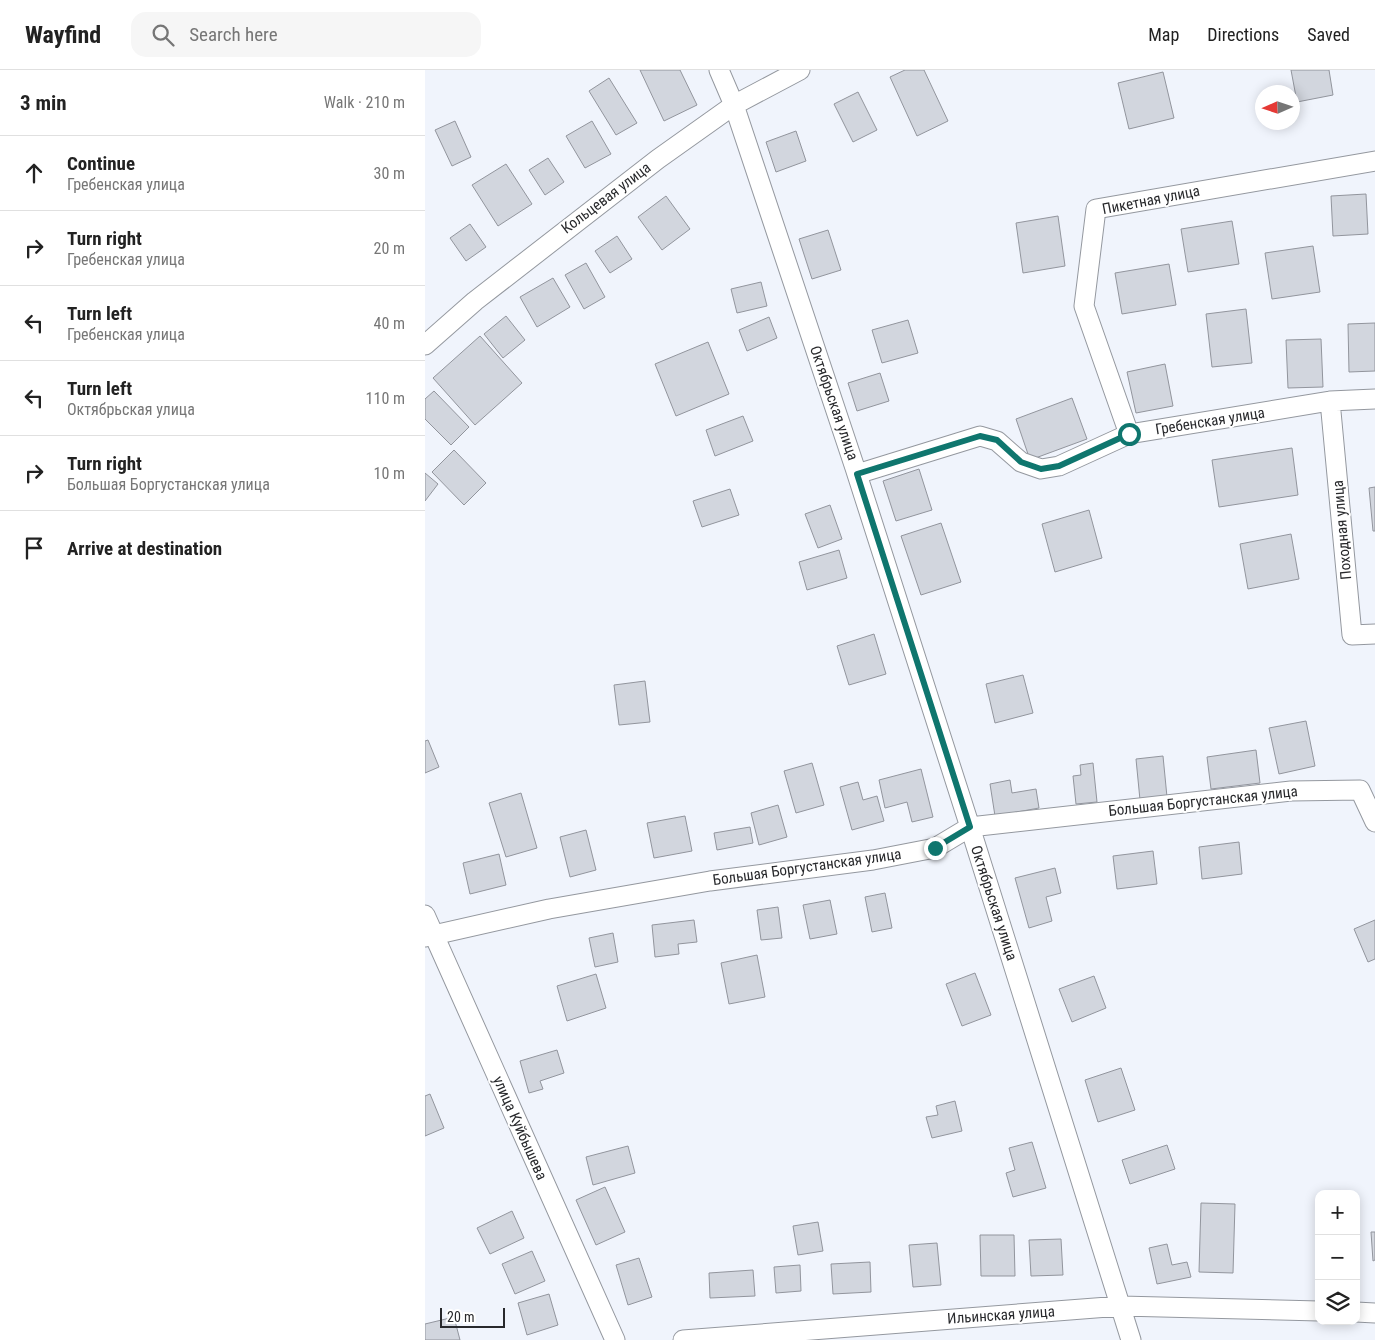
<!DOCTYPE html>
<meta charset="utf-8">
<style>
:root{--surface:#fff;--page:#f6f6f6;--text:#222;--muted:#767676;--line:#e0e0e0}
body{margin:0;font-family:"Roboto Condensed",sans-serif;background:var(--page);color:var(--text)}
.controls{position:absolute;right:15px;bottom:15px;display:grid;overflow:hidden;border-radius:10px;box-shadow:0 2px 12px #0003}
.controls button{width:45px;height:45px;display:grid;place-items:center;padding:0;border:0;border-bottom:1px solid var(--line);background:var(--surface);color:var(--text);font:25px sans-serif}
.compass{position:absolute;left:830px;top:15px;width:45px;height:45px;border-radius:50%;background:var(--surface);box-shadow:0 2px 12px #0003;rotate:267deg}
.scale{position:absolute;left:15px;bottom:12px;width:65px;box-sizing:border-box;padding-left:5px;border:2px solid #28292c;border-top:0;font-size:14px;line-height:18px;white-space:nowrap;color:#28292c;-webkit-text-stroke:4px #fff;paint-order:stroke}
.stop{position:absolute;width:15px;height:15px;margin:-11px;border:4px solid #0f766e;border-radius:50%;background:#fff}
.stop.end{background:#0f766e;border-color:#fff;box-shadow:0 1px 5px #0008}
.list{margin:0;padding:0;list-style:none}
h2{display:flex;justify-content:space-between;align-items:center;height:65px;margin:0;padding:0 20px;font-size:21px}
h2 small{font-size:16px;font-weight:400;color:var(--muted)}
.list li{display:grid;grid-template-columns:32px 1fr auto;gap:15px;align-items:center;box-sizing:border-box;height:75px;padding:0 20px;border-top:1px solid var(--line)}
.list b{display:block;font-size:19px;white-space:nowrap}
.list p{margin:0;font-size:16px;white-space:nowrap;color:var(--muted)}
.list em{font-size:16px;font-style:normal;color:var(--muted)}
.icon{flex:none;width:28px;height:28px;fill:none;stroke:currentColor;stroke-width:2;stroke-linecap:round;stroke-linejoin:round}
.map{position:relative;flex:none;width:950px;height:1270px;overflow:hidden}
header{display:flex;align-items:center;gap:30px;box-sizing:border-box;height:70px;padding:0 25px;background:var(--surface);border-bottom:1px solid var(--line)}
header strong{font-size:24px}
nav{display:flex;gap:28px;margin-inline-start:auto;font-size:18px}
.search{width:350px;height:45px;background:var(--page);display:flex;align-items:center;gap:12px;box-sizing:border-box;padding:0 18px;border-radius:15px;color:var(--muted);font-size:19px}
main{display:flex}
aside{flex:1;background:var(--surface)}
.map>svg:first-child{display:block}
.building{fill:#d2d6de;stroke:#92959d}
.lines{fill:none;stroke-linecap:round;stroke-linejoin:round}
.minor-casing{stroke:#94989f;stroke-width:21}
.minor{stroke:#fff;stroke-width:19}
.route{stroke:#0f766e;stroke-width:6}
.labels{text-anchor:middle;stroke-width:4;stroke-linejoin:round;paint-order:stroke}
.street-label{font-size:15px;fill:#28292c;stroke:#fff}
</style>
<header>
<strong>Wayfind</strong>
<div class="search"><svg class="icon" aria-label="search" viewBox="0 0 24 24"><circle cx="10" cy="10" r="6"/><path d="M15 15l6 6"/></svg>Search here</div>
<nav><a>Map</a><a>Directions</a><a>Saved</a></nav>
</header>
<main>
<aside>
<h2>3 min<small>Walk · 210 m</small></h2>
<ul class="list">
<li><svg class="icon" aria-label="ahead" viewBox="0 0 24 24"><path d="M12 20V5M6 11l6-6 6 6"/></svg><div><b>Continue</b><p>Гребенская улица</p></div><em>30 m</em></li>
<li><svg class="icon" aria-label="right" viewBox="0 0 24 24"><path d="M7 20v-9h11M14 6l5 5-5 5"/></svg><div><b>Turn right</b><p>Гребенская улица</p></div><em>20 m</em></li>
<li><svg class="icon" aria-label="left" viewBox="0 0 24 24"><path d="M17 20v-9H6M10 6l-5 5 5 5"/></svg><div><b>Turn left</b><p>Гребенская улица</p></div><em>40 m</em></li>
<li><svg class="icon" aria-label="left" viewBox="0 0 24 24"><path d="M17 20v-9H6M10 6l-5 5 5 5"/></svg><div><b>Turn left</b><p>Октябрьская улица</p></div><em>110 m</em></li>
<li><svg class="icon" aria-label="right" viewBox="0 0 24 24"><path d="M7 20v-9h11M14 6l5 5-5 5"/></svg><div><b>Turn right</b><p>Большая Боргустанская улица</p></div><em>10 m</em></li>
<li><svg class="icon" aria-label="arrive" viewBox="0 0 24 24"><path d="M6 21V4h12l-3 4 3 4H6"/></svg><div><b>Arrive at destination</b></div></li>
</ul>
</aside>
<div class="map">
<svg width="950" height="1270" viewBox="0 0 950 1270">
<rect width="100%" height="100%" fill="#f0f4fc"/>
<path class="building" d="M215,0h40l17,35 -33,16z
M480,0h19l24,51 -31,15 -27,-59z
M866,0h38l4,25 -36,7z
M738,2l11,46 -45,11 -11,-46z
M184,8l28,45 -21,12 -27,-44z
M433,22l19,38 -24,12 -19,-38z
M30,51l16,36 -19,9 -17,-36z
M167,51l19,33 -26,14 -19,-32z
M371,61l10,30 -30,11 -10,-30z
M123,88l16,24 -19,13 -16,-25z
M81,94l26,40 -34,22 -26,-41z
M941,124l2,40 -35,2 -2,-40z
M241,126l24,33 -28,21 -24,-33z
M633,146l7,50 -42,7 -7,-50z
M807,151l7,43 -51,8 -7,-43z
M45,154l16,23 -20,14 -16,-23z
M403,160l13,40 -29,9 -13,-40z
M192,166l15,23 -22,14 -15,-22z
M888,176l7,46 -48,7 -7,-46z
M161,193l19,34 -21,12 -19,-34z
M744,194l7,41 -54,9 -7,-41z
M128,208l17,29 -33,20 -17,-30z
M336,212l6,24 -30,7 -6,-24z
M821,239l6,54 -40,4 -6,-53z
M81,246l19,24 -22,18 -19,-24z
M344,247l8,21 -30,13 -8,-21z
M483,250l10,33 -36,10 -10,-33z
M950,253v48l-26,1 -1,-48z
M55,266l42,47 -47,42 -42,-47z
M896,269l2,48 -35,1 -2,-48z
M283,272l21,52 -53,22 -21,-52z
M740,294l8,42 -37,7 -9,-41z
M455,303l9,28 -32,10 -9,-28z
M9,321l35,36 -18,18 -26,-26v-20z
M647,328l15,41 -57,21 -14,-41z
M318,346l10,25 -38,15 -9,-26z
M867,378l6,47 -79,12 -7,-47z
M29,380l32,33 -22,22 -32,-33z
M494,399l13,41 -36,11 -13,-40z
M0,403l13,11 -13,17z
M950,417v44h-2l-4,-43z
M305,419l9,26 -37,12 -9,-26z
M405,435l12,34 -24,9 -13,-34z
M664,440l13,48 -47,14 -13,-48z
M516,453l20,59 -40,13 -20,-59z
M866,464l8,45 -51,10 -8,-45z
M414,480l8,28 -40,12 -8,-28z
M449,564l12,40 -37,11 -12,-39z
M598,605l10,38 -38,10 -9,-39z
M220,611l5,41 -31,3 -5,-40z
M881,651l9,45 -36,8 -10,-46z
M3,670l11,27 -14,6v-32z
M831,680l4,33 -49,6 -4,-32z
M738,686l4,41 -27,3 -4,-41z
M387,693l12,42 -28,8 -12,-42z
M668,693l4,39 -21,2 -3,-28 8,-1 -1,-10z
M496,699l12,48 -21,5 -5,-20 -22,6 -6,-28z
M585,710l2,13 24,-4 3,19 -44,8 -5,-32z
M433,712l5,18 14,-4 7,25 -32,9 -12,-43z
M96,723l16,55 -31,9 -17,-54z
M353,735l9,32 -28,8 -8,-32z
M260,746l7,35 -38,7 -7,-35z
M325,757l3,16 -36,7 -3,-17z
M161,760l10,40 -26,7 -10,-40z
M814,772l3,32 -40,5 -3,-32z
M728,781l4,33 -40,5 -4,-33z
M74,784l7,31 -36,9 -7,-31z
M630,798l6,25 -15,4 6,24 -23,7 -14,-50z
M460,823l7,35 -20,4 -7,-35z
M405,830l7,34 -27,5 -7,-34z
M353,837l4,31 -21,2 -4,-30z
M269,850l3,22 -19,2 1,10 -24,3 -3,-32z
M950,850v39l-7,3 -14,-33z
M188,863l5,29 -23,5 -6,-29z
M332,885l8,42 -36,7 -8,-41z
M550,903l16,42 -29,11 -16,-42z
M171,904l10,34 -39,13 -10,-35z
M669,906l12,32 -34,14 -13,-33z
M132,980l7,23 -24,8 3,8 -14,4 -9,-32z
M696,998l14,42 -37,12 -13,-42z
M5,1024l14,34 -19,8v-40z
M530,1031l7,30 -30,7 -6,-21 12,-2 -2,-9z
M607,1072l14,46 -33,9 -7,-24 9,-3 -6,-22z
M742,1075l8,24 -45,15 -8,-24z
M203,1076l7,27 -42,12 -7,-28z
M180,1117l20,45 -29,13 -20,-45z
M776,1133l34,1 -2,69 -34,-1z
M87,1141l12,27 -34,16 -13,-26z
M393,1152l5,29 -25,4 -5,-29z
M946,1162h4v28l-2,1z
M555,1165h34l1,41h-34z
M636,1169l2,36 -32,1 -2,-36z
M512,1173l4,42 -28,2 -4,-42z
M742,1174l5,21 15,-3 4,15 -34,7 -8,-36z
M107,1181l13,30 -30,13 -13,-30z
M214,1188l13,39 -24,8 -12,-40z
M445,1192l1,30 -38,2 -2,-30z
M375,1195l1,26 -25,2 -2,-26z
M328,1200l2,26 -45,2 -1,-25z
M124,1224l9,31 -31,10 -9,-32z
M29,1247l6,23h-35v-16z"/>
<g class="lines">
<g class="minor-casing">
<path id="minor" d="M294,0l15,35 121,363 115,359 161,513
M0,275l50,-44 183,-142 76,-54 66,-35
M905,331l22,234 23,-1
M704,364l-45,-128 12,-97 279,-48
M432,404l123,-38 17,5 24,21 20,7 18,-3 70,-32 201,-33 45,-2
M0,845l190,425
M0,867l124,-28 161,-28 163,-21 62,-12 35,-21 321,-36 69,-1 15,32
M931,1242l19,1
M258,1270l438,-34 198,5"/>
</g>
<use href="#minor" class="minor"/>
</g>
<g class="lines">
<path class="route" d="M510,778l35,-21 -113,-353 123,-38 17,4 24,22 20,7 18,-3 70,-32"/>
</g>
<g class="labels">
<g class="street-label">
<text transform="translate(181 128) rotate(-37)" y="5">Кольцевая улица</text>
<text transform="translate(726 130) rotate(-11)" y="5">Пикетная улица</text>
<text transform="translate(409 333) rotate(71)" y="5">Октябрьская улица</text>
<text transform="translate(785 351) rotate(-9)" y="5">Гребенская улица</text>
<text transform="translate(917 460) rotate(-95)" y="5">Походная улица</text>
<text transform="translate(778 731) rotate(-6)" y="5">Большая Боргустанская улица</text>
<text transform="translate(382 797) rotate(-8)" y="5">Большая Боргустанская улица</text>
<text transform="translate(569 833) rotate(72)" y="5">Октябрьская улица</text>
<text transform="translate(95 1058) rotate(66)" y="5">улица Куйбышева</text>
<text transform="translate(576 1245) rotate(-4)" y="5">Ильинская улица</text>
</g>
</g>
</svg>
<div class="controls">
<button>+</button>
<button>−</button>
<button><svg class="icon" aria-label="layers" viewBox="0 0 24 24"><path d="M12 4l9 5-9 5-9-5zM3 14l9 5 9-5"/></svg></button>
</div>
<svg class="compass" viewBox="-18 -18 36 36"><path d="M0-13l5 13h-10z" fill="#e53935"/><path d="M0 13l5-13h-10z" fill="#767676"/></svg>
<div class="scale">20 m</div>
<div class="stop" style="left:704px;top:364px"></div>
<div class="stop end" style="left:510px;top:778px"></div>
</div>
</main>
